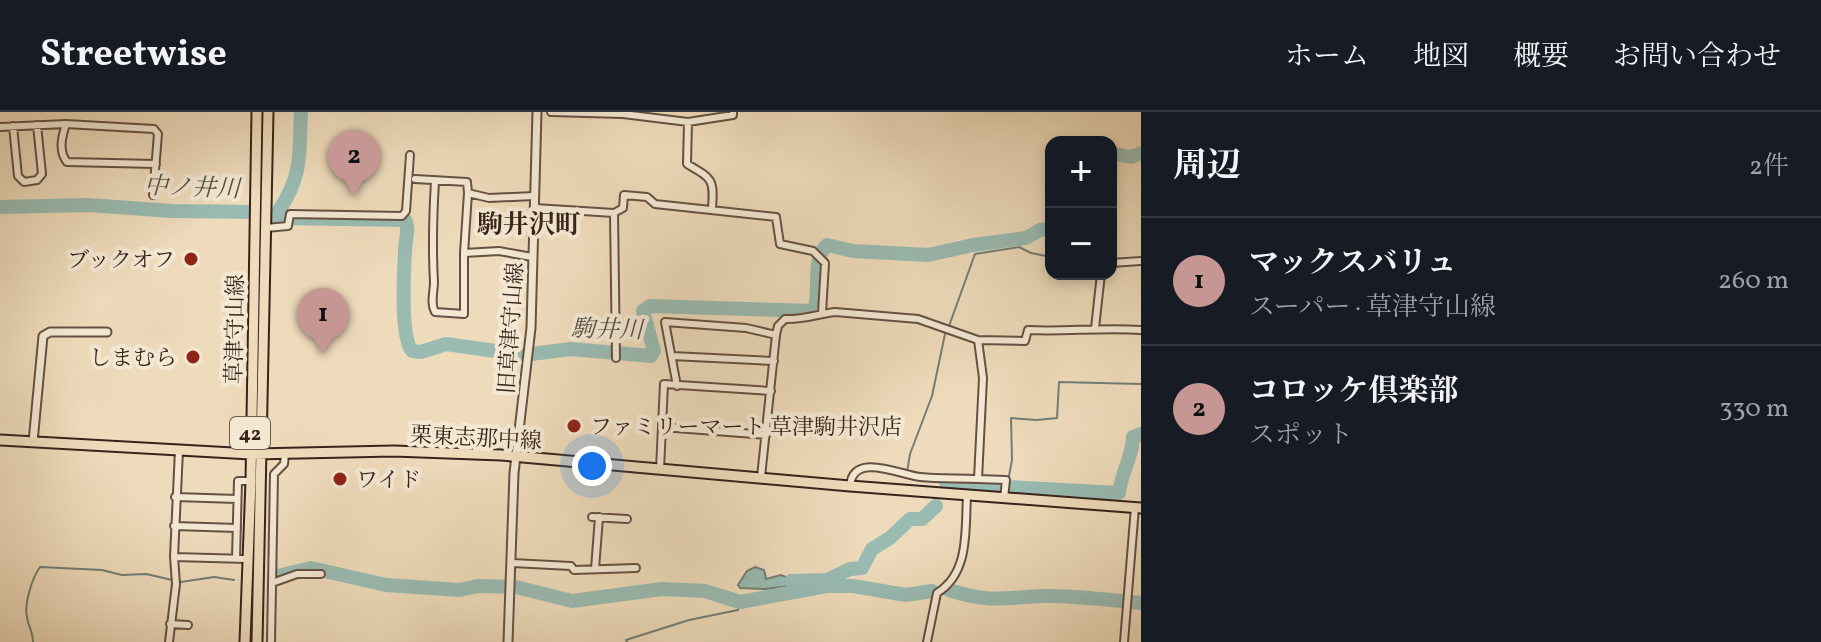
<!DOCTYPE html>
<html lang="ja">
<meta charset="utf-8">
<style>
:root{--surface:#171b24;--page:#242831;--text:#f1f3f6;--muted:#9ea1a6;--line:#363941;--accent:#c59692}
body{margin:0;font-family:Vollkorn,"Noto Serif JP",serif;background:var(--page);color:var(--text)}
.controls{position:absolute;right:24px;top:24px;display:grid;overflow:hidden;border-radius:16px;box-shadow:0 4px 12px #0003}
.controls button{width:72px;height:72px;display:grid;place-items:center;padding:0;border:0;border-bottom:2px solid var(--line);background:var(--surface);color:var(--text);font:40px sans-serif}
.you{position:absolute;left:592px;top:354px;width:28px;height:28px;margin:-20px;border:6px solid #fff;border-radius:50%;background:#1a73e8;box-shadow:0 0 0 12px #1a73e833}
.badge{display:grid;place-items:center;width:52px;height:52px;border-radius:50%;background:var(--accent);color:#111;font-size:26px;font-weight:700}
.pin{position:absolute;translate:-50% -66px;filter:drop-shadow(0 2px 4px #0008)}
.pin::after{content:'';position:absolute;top:42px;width:28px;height:24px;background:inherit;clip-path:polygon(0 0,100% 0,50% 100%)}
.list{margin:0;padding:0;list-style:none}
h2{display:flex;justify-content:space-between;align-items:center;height:104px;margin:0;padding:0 32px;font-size:34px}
h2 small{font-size:26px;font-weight:400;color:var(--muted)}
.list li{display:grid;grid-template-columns:52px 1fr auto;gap:24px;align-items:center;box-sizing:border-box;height:128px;padding:0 32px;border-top:2px solid var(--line)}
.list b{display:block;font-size:30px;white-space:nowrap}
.list p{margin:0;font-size:26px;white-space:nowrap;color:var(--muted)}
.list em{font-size:26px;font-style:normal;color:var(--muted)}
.map{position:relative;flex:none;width:1141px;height:530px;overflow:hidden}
header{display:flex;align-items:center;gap:48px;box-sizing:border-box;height:112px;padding:0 40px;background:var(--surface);border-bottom:2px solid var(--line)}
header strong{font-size:38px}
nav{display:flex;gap:44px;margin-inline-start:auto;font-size:28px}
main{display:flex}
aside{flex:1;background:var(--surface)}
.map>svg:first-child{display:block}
.water{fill:#99bbb2;stroke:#727e76;stroke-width:2}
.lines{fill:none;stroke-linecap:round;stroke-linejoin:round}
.stream{stroke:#727e76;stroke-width:2}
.river{stroke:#99bbb2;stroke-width:14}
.minor-casing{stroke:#655143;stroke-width:10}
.tertiary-casing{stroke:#655143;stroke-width:11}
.primary-casing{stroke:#37231b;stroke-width:13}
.minor{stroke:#f4e8d3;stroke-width:6}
.tertiary{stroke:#f4e8d3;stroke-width:7}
.primary{stroke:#eedbbb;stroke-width:9}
.poi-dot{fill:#8f2418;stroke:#f4e8d3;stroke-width:3}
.labels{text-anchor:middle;stroke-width:8;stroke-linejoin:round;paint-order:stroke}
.shield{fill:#f4e8d3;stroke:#705e52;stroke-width:2}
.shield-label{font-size:20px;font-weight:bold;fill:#37231b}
.poi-label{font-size:22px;fill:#37231b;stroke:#f4e8d3;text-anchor:end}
.street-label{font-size:22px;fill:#37231b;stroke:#f4e8d3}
.water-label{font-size:24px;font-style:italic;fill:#545148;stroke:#f4e8d3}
.quarter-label{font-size:26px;font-weight:bold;fill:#37231b;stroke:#f4e8d3}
</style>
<header>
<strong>Streetwise</strong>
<nav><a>ホーム</a><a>地図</a><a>概要</a><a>お問い合わせ</a></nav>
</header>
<main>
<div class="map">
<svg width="1141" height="530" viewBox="0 0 1141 530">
<rect width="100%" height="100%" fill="#eedbbb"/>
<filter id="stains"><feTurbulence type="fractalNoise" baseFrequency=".0025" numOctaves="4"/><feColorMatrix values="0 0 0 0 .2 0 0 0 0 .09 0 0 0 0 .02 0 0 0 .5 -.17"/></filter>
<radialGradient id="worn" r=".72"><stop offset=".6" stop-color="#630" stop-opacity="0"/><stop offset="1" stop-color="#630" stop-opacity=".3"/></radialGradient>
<path class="water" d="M755,455l9,3 2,9 15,-4 10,4 -2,7 -24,3 -25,-1 -2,-3 9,-14z"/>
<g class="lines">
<path class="stream" d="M949,214l26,-72 44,-7 12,6 20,4
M906,366l4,-24 22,-58 13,-62
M1008,369l4,-21 -1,-42 26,2 20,-2 2,-36 82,2
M33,530c0,-10 -5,-16 -6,-25 -3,-13 5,-39 13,-50l62,3 20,5 24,-1 35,8 33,-5 20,3
M627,530l-1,-2 63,-20 49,-10 2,-8"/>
<path class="river" d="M1111,41l20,4 10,-4
M0,95l88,-2 84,6 95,1
M278,100v6l127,2c5,9 0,20 0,31 -1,21 -5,85 7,100l9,1 25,-8 77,11 48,-6 80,7 3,-5 -11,-40 7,-5 164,5c7,-19 -3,-52 13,-66l26,6 75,4 45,-10 53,-7 14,-8 11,-1
M278,100c25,-37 21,-57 23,-100
M946,371l53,3
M1007,375l112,6c2,-20 14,-37 14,-56l8,-3
M274,465l37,-9 75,17 74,5 18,-4 38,1 56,14 90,-12 43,2 35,11 87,-16h26l53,9 26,-4
M791,469l36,-1 23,-11 12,-1 10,-19 18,-11 20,-19h12l14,-13
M949,478c40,13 53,8 92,6 33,-1 67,4 100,7"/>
<g class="minor-casing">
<path id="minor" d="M551,0l72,2 65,8 45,-7v-3
M688,10l-1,42c26,15 27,15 25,45
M66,12c-4,12 -8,27 1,38l89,2
M13,14l5,50 6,6 13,-2 5,-6 -5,-49
M0,15l66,-3 88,5 4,5 -5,61
M415,67l52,3 1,11 21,5 45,-2
M435,69c-2,34 -3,67 -1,101 0,10 -4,21 1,30l29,2v-61l35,-2 33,6
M535,96l79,5 9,-5 1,-13 23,2 8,7 121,13 4,27 33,7 12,12 -3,50
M614,101l2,145
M266,116l22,-2 2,-12 112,2 4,-5 4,-56
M464,141l4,-60
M1111,151l30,-2
M1095,216l6,-54
M978,228l5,38 -5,101 28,1 -2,18
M672,244l102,5
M677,274l-12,-64 81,6 30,7
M662,315l104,8
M179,338l-5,107 73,2
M660,357l4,-85 107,7
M761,365l15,-142 2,-9 7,-7c19,1 32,-5 50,-7l83,7 60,21 47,1 3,-11c38,2 75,-3 113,0
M850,374c3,-35 51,-11 70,-9 19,2 39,1 58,2
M175,385l62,2
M592,405l35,2
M174,414l63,2
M236,446l2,-77h13
M512,451l59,3 3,4 62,-2
M595,457l4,-52
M272,471l25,-9h24
M170,512l18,1
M169,530l7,-58 -2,-27
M271,530l3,-168 10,-10 1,-10
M927,530l10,-49c33,-20 28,-64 30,-98
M1124,530l11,-135"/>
</g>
<g class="tertiary-casing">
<path id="tertiary" d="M33,330l10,-106 7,-4h57
M508,530l6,-169 17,-145 6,-216"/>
</g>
<g class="primary-casing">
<path id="primary" d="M0,328l251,14 143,-3 107,4 349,31 291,22
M245,530l6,-161 6,-369
M257,530l11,-530"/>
</g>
<use href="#minor" class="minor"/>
<use href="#tertiary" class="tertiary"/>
<use href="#primary" class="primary"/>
</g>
<g class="poi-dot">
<circle cx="191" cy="147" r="8"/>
<circle cx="193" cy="245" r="8"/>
<circle cx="574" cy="314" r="8"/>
<circle cx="340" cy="367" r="8"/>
</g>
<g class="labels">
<rect class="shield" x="230" y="305" width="40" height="32" rx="6"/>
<g class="shield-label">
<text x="250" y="328">42</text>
</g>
<g class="poi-label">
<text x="175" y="155">ブックオフ</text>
<text x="177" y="253">しまむら</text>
<text x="590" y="322" text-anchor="start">ファミリーマート 草津駒井沢店</text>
<text x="356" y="375" text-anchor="start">ワイド</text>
</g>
<g class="street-label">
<text transform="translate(510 216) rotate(-86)" y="8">旧草津守山線</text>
<text transform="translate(234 217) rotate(-89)" y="8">草津守山線</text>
<text transform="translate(476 325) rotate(3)" y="8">栗東志那中線</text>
</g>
<g class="water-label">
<text transform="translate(192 75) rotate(2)" y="8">中ノ井川</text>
<text transform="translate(607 217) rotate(1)" y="8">駒井川</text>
</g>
<g class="quarter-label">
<text x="529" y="121">駒井沢町</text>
</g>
</g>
<rect width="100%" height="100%" filter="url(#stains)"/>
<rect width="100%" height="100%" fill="url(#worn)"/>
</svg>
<div class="controls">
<button>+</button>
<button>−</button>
</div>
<div class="you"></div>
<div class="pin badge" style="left:323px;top:242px">1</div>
<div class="pin badge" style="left:354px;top:84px">2</div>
</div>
<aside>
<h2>周辺<small>2件</small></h2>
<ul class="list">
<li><span class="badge">1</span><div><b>マックスバリュ</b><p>スーパー · 草津守山線</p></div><em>260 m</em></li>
<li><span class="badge">2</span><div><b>コロッケ倶楽部</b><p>スポット</p></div><em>330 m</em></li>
</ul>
</aside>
</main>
